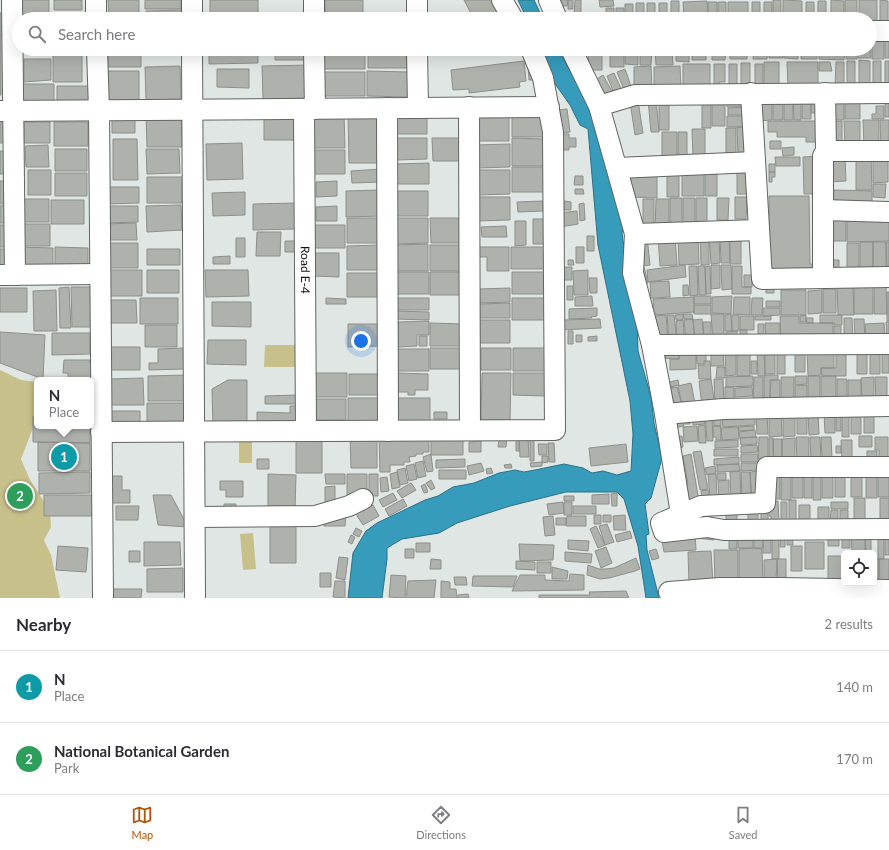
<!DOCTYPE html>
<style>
:root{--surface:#fff;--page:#f7f7f7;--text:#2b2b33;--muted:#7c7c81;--line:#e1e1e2;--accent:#b45309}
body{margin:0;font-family:Lato,sans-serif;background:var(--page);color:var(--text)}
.controls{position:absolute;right:12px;bottom:12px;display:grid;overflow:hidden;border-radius:6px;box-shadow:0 4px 16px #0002}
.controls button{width:36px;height:36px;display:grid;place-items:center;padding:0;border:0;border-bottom:1px solid var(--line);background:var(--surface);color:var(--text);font:20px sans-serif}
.you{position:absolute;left:361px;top:341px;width:14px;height:14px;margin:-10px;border:3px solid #fff;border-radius:50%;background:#1a73e8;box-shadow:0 0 0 6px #1a73e833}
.badge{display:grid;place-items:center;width:26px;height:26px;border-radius:50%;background:var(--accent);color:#fff;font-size:13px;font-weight:700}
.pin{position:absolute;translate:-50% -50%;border:2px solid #fff;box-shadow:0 1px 4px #0006}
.popup{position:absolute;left:34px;top:377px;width:60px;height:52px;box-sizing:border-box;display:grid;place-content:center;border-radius:6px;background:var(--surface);filter:drop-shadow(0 1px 3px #0005);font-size:13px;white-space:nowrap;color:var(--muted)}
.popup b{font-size:15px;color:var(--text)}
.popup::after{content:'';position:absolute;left:50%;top:100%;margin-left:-8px;border:8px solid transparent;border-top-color:var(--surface)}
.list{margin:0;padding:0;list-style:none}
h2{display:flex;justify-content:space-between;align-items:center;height:52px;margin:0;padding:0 16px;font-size:17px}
h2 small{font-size:13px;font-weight:400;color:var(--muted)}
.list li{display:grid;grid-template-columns:26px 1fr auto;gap:12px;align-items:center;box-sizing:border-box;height:72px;padding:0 16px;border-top:1px solid var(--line)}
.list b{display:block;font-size:15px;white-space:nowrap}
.list p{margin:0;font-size:13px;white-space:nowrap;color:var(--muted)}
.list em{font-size:13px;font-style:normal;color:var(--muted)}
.icon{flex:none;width:22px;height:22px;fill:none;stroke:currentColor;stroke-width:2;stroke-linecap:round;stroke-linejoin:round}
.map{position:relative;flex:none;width:889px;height:598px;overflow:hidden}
.search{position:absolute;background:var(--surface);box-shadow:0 4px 16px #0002;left:12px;right:12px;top:12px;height:44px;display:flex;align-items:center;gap:10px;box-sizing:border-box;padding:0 14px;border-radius:22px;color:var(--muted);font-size:15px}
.sheet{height:196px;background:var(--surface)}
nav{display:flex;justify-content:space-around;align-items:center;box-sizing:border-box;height:56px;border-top:1px solid var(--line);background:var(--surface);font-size:11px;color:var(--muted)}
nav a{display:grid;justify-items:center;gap:2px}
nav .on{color:var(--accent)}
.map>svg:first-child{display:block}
.green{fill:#c7c08b}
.water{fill:#379bbb;stroke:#2b7288}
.building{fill:#afb2ac;stroke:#8c8f8a}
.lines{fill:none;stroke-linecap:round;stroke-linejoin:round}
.minor-casing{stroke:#616663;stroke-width:22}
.minor{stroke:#fff;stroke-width:20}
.labels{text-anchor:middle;stroke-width:3.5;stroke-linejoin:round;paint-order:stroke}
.street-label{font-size:12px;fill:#101211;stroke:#edf4f0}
</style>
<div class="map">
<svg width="889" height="598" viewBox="0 0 889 598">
<rect width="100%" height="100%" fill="#e0e6e3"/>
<path class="green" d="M265,345h33l-1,22h-33z
M0,370l21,10 16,2v41l-4,5 -12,31 9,21 20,31 1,16 -7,13 7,15 9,43h-60z
M239,440h13v23h-13z
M253,533l3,36 -13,1 -3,-36z"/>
<path class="water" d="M518,0h16l9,19h-16z
M540,49h18l42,77 25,97 -3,10 7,52 8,38 1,28 13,46 3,26 8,35 -11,40 -6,6 4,30 -3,1 1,15 12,48h-13l-8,-52 -14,-47 -7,-7h-51l-56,14 -53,17 -18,10 -37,6 -15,9v11l-5,39h-34l5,-45 13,-22 11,-8 48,-23 13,-4 15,-9 21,-4 25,-10 16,-3 9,2 11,-2 29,-6 19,4 9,5 11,-2 14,4 14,-4 2,-37 -3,-33 -32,-156 -10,-116 -8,-4 -10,-20 -19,-27z"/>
<path class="building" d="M14,0h35v19h-30z
M54,0h28v10h-28z
M108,0h31v16h-30z
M145,0h36v9h-36z
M210,0h48v19h-48z
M325,0h38v19h-38z
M464,0h26l11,19h-27z
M560,0h8l-1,6h-7z
M568,0h5v9h-5z
M575,0h6v16h-7z
M599,0h14l1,6 -14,1z
M773,0h8v19h-8z
M783,0l19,1v18h-19z
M831,0l13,1v18h-13z
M845,0h12v19h-12z
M859,0h18v25h-7v-6h-11z
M880,0l8,1v24h-8z
M671,1h8v18h-8z
M707,1l1,18h-24l-1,-17z
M818,1h8v18h-8z
M708,2h9v17h-9z
M718,2h8v17h-8z
M728,2h20v17h-20z
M752,2h8v17h-8z
M764,2h8v17h-8z
M806,2h8v17h-8z
M636,3h8v16h-8z
M647,3h8v16h-8z
M659,3h8v16h-8z
M625,4h8v15h-8z
M606,8h8v11h-8z
M616,8h8v11h-8z
M183,10v9h-37v-8z
M0,13h5l1,19h-6z
M54,14h31v5h-31z
M0,33h1v62h-1z
M872,34h12v25h-12z
M870,35l1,23h-13v-9h12z
M885,35h4v23h-4z
M51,49h31v2h-31z
M108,49h33v18h-33z
M209,49h49v14l-49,1z
M275,49h32v11h-32z
M324,49h41v20h-41z
M368,49h39v19h-39z
M491,49h14l-11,6z
M588,49h14v21h-13z
M610,49h14v18h-14z
M625,49h13v16l-13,-1z
M640,49h12l-1,16h-11z
M655,49h17l1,16h-17z
M676,49h13v13l-13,-1z
M692,49h14v11h-14z
M712,49h14l-1,11h-13z
M730,49h17v10h-17z
M754,49h14l-1,10h-14z
M769,49h14v9h-14z
M784,49h14v10l-14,-1z
M801,49h16v10h-16z
M819,49h26l-1,11 -25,-1z
M846,49h11v10h-11z
M53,53h29v29h-29z
M24,59h27v21l-27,2z
M859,60l11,1v23l-11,1z
M524,61l2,20 -7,1 1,5 -51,6v-4l-16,1 -2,-20z
M847,61h8v25h-8z
M873,61h8v24h-8z
M885,61h4v24h-4z
M764,62h15v25l-15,1z
M787,62h31v24l-30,1z
M819,62h11l2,9h-13z
M836,62h8v25h-9z
M741,63h9v25h-9z
M683,64h27v24l-27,1z
M714,64h11v18h-6v6h-5z
M729,64h8v25h-8z
M755,64h8v24h-8z
M309,65l1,33 -47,1 -1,-33z
M180,66l1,33 -35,1 -1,-33z
M528,66l8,14h-7z
M651,66l1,24 -18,1v-24z
M680,66l1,22h-27v-21z
M217,69h32v19l-32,-1z
M625,69l8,23 -7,3 -9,-23z
M103,71h36v35h-36z
M367,71l41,1v25l-41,-1z
M324,72h41v24h-41z
M614,73l10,22 -8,3 -9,-22z
M603,75l11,20 -10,5 -10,-19z
M23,84h31v22h-31z
M57,86h32v22h-32z
M844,95v25h-15l-1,-24z
M845,95h15v24h-15z
M702,96h9v32h-9z
M757,97h15v23l-14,1z
M793,97h8v23h-7z
M793,97v23h-9v-22z
M802,97h9v22h-9z
M811,97l10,16h-10z
M885,97h4v20h-4z
M712,98h13v28h-13z
M746,98v9h-19v-8z
M656,99l3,33h-8l-3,-32z
M773,99h10v21h-10z
M638,101l5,32 -8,2 -5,-33z
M659,101h10v29h-10z
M876,106h8v13h-12v-5h4z
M746,107v8h-18v-7z
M567,109l3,23 -10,1 -2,-23z
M512,111h32v26h-32z
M427,113v21h-31v-20z
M181,114l1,33h-35l-1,-32z
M312,114h32l1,34h-33z
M348,114h31v49h-30z
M476,114h33v27h-33z
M112,116h23v17h-23z
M727,116h19v11h-19z
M264,117h32v23h-32z
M0,120h7v23h-7z
M863,120h16v27h-15z
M880,120h9v26l-8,1z
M768,121h52v21h-14v-5h-29v-5h-9z
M842,121v25h-13v-24z
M844,121h16v25l-15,1z
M24,122h26v21h-26z
M54,122h34v24h-34z
M737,127h10l1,28 -10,1z
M726,128h10v29h-10z
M692,129h13v28h-12z
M662,132h15v28h-15z
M678,132h9v26h-9z
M560,134h9v4h7v9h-7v3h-8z
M396,138h31v21l-31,1z
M432,138h33v23h-32z
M512,138l32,1v27h-32z
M113,139h24l1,41h-25z
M770,141h11v8h-11z
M242,143l1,36 -36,1 -1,-36z
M510,144v23l-33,1 -1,-23z
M48,145l1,22h-23l-1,-21z
M794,147v8l-11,1 -1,-8z
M55,149h32v22h-32z
M146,149h33l1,24 -33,1z
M313,150h32v24h-32z
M0,151h9l1,23h-10z
M873,155h15v27l-15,1z
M818,156l1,38h-15l-1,-37z
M856,156h15l1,34h-16z
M775,157h25v9h-24z
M828,157h17l1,24 -18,1z
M429,163v21h-33l-1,-20z
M769,164h6v8h-6z
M682,166h22v30h-22z
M705,166h12v30h-12z
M737,166h13v28h-13z
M512,167h32v25h-32z
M667,168h12v29h-12z
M381,169v13l-29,1 -1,-12z
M630,169h27v29l-27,-1z
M28,170h23v25h-23z
M478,170h32v24l-32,1z
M769,172h6v5h-3v5h-3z
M55,173h32v23h-32z
M575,176h8v9h-9z
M147,177h35v26h-35z
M0,181h9v23h-9z
M337,181v15l-21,1v-15z
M873,184h13l-1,14 -12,-1z
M106,187h33v16l-33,1z
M575,189h8l1,5h-9z
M380,190l1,26 -35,1v-26z
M834,190l38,1v15l-39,-2z
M395,191h33v25h-33z
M245,192v23l-32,1 -1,-23z
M769,196h40l1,68h7v4l-47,1z
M477,197h33v23l-33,1z
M735,197h12l-1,22h-11z
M670,198h12v29h-12z
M683,198h12v28h-12z
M696,198h11v27h-11z
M717,198h12l-1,22h-11z
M17,199h32v23h-32z
M643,199h11v32h-11z
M656,199h13v30h-14z
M51,200h33v24h-33z
M543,201v10l-25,1 -1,-10z
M564,201l7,1v8h-7z
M295,203l1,26 -43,1v-26z
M584,203l1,17 -5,1 -1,-17z
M7,205l1,18h-8v-17z
M181,205l1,25 -35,2 -1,-26z
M105,206h33v16l-33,1z
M337,206v15h-21v-14z
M577,211l1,13 -18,3 -1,-14z
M828,217h18v24h-18z
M889,217v24l-42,1v-24z
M347,218h33v25h-33z
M395,218h33v25l-33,1z
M430,218h33v25h-32z
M533,219h11v25h-11z
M515,221h11v24l-11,1z
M136,223l1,17h-33v-16z
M18,224h32v22h-32z
M0,225h5v22h-5z
M311,225h34v23h-34z
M506,226l1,11h-25l-1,-10z
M257,232h24l-1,24h-24z
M709,234h10l1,29 -9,1z
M698,235l1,29 -20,1 -1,-29z
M700,235h9v30h-8z
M720,235h9l1,28h-9z
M587,236h7v15h-7z
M647,236l3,29 -8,1 -3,-29z
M675,236l2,29 -17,1 -2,-29z
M236,238h9v19h-9z
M285,241h11v11h-11z
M730,241h11v23h-11z
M860,242h13v31h-13z
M873,242h13v30h-13z
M886,242h3v29h-2z
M105,243h33v25h-33z
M847,243h12v30l-12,-5z
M428,244v27h-33v-26z
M381,245v25h-34v-24z
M430,245h33v26h-33z
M20,247l33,1v23l-34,-1z
M55,247l33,1v23h-33z
M479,247h30v24h-22v-14h-8z
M511,247h34v22h-34z
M576,247h8v16h-8z
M0,249h5v23h-5z
M147,249h33v16h-33z
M312,253h27v24l-27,-1z
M230,256v8h-17v-7z
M568,260h5l1,5h-6z
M828,260h11v9h-11z
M685,265l1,12 -38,5 -1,-12z
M711,265h9v23l-9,1z
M721,265h10l1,24 -10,1z
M689,266h8l1,29 -8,1z
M698,266h7l1,29h-7z
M710,266l1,28h-5l-1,-27z
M732,266h10v21h9v7h-19z
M562,267h10v13h-10z
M644,267l4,16 -7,2 -3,-16z
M103,270h39v26h-39z
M147,270h32v23h-32z
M205,270h43l1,26 -43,1z
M588,270v25h-14l-1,-24z
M396,272h33v22h-33z
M430,272h32l1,23h-33z
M512,272h34v22h-34z
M347,273h35v24h-35z
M744,275h8v12h-8z
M589,278h8v15h-7z
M669,281l1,16 -19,1 -1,-16z
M683,285h5l1,10 -6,1z
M567,286h6v14h-6z
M837,286h16l1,29h-16z
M854,286l19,1v27h-19z
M69,287l2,41h-11l-1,-40z
M71,287h26l1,40h-26z
M874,287h12l1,27h-13z
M0,288h27v24h-27z
M510,288v14l-32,1v-14z
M766,288h8v5h-8z
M823,289h13v24h-13z
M56,290l1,41h-23l-1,-40z
M781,290h25v25h-25z
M822,290v23l-14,1v-23z
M887,292h2v29h-2z
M592,296l1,10h-18v-9z
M694,296h17v8h-17z
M732,296l-1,18 -19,-1v-16z
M694,297v15l-40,3 -1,-16z
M734,297h16v18l-17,-1z
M140,298h38v26h-38z
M326,298l20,1v5h-20z
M394,298h35v12h-35z
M512,298h34v22h-34z
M752,298h11l-1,17h-11z
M104,300h32l1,23h-33z
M766,301h14v6h-14z
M212,302h39v25l-39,-1z
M510,303v15h-31v-14z
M694,305h17v9h-17z
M597,308v8l-6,1 1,1 -23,1v-10z
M763,308h17v7l-17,1z
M395,311l34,1v8l-34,-1z
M683,314h9l1,5h-9z
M683,314v6h-7l-1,-5z
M711,314h13v28h-11z
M731,314l1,17h-7v-16z
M666,315l2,26 -11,1 -2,-26z
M667,315h7l3,27h-8z
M732,315h7v16h-7z
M806,315v7h-6v-6z
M820,315h22v10h-8v-2h-14z
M740,316h14v14h-14z
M755,316h16v4h-16z
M780,316h19v7h34v17l-52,1z
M806,318h7v5h-6z
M844,318h8l1,23h-9z
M600,319l1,9 -40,2v-10z
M693,319l2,22h-9l-2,-21z
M702,319l2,21 -9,1 -2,-21z
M854,319h10l1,21h-10z
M478,320h32v23h-32z
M683,320l2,21 -8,1 -1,-21z
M429,321v14h-12v11l-19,1v-25z
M703,322h8v18h-7z
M886,322h3v18h-2z
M430,323l33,1v22h-33z
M765,323h15v17l-14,1z
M884,323l1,16 -19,2 -1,-17z
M348,324h32v22l-32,1z
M758,324h6v18h-6z
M145,325h32v22h-32z
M834,326h7v15h-7z
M740,330h7v11h-7z
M568,331h5v13h-5z
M737,331v11l-11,-1v-9z
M0,332l45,3 -2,44 -43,-16z
M52,333h38v21l-38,1z
M576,335h6v7h-6z
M419,336h8v10h-8z
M597,336v5h-9v-4z
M208,340h38v25l-39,-1z
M108,347h32v23h-32z
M184,348v21l-35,1v-7h9v-14z
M430,348h32v21h-32z
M481,348h30v22h-30z
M513,348h36v23h-36z
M397,349h32v22h-32z
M661,350l18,4v5l-18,-1z
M696,350h10v11h-2v3h-7z
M725,350h11v25l-10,1z
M757,350h7l1,26h-7z
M807,350h27v18h-13v7l-13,1z
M711,351h12l1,15h-13z
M737,351h13v25h-13z
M795,351h10v21h-10z
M836,351h10v25h-24l-1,-8h15z
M775,352v22h-10v-21z
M882,352h7v21h-7z
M777,353h8v21h-8z
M857,353h10v21h-10z
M870,353h10v21h-10z
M679,354h17v15l-26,1v-11h9z
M64,360h26v3l7,1v25h-6v-9h-23v-7h-5z
M705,361h5l1,18h-12l-1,-14h7z
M751,361h6v13h-6z
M717,367h8v11h-9z
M312,373h35v24h-35z
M398,373l30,1v16h-13v5h-7v-3h-10z
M482,373h29l-1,48 -29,-1z
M513,373h32l1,23 -33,-1z
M349,374h31v21h-31z
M185,375v26h-37v-25z
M765,375h13v5h-8v21h-6v-25z
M753,376v10l-27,1v-10z
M795,376h12v8l-12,1z
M808,376h12v25h-12z
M821,376h15v24h-15z
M754,377h9v25h-10z
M781,377h13v24h-13z
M874,377v24h-12l-1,-23z
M875,377h12v22l-11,2z
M143,378l1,27h-36l-1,-26z
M711,379l4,26 -13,1 -3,-25z
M714,379h9l1,25 -9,1z
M837,379h10v21h-10z
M228,380h19v48h-34l-1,-39z
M678,380l1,5 -12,3 -1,-5z
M771,380h9v21h-10z
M848,380h13v20h-13z
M691,383l4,20 -13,2 -4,-19z
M807,385v16l-12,1v-16z
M677,387l5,18 -9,2 -4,-19z
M725,387h9v16l-9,-1z
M752,387l1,9 -18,1v-9z
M298,395v9h-33v-8z
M348,398h34v23h-34z
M398,398h32v23h-32z
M311,399h35v21h-35z
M147,403h38v28h-38z
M290,406h9l-1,19h-41v-13l33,1z
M111,411h29v15h-29z
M795,411v25l-12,1v-25z
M836,411h5v20h-5z
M842,411h7v26h-7z
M434,412h13v7h-13z
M769,412h12l1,24 -13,1z
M824,412h11v21h-10z
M864,412h10v21h-10z
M704,413l1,11 -12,1 -1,-11z
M756,413h11l1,21h-11z
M797,413h10v21h-10z
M808,413h10l1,21 -10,1z
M851,413h10v21h-10z
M713,414h8v12h-7z
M689,415l1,9h-7l1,2 -10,2 2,-12z
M705,415h7l1,26h-6z
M33,417h4v9h53v17l-57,-1z
M755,418v7l-32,2 -1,-7z
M705,425l1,18h-7l-1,-17z
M697,426l1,15 -14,1 -1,-15z
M713,426h8v14h-5v-3h-3z
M754,426v4l-15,1 -1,-4z
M738,427l1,12 -17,1 -1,-12z
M755,430l1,7 -16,1 -1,-6z
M431,436h32v19h-32z
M519,436h9l1,21h-9z
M530,436h4v25h-4z
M682,436l1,11 -6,1 -1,-11z
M859,436h13v11h-13z
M350,437h27v31h-26z
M379,437h50v15h-6v2h-7v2l-7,1 1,5h-6v3h-14v7h-10z
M757,437v7l-16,1 -1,-7z
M759,437h9v22h-10z
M796,437h13v25h-12z
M810,437h10l1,24h-10z
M821,437h10l1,21h-10z
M875,437h13v26h-9v-13h-4z
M499,438h8l-1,9h-8z
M769,438h4v23h-4z
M795,438v24h-13v-23z
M296,439h26v34h-26z
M773,439h9v21h-8z
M516,440h3v11h-3z
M738,440v7l-23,1v-7z
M841,440h11v21h-10z
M481,441v11h-12v-10z
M38,442l52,1v28h-52z
M548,443h6l1,19h-6z
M538,444h9v11h-8z
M626,444l2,18 -37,4 -2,-18z
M757,445l1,7 -17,1v-7z
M836,446h5v7h-5z
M714,449h24v7h-24z
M701,451l7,38 -8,1 -7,-38z
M867,451h10v11h-10z
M431,454l2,17 -6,1 -4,-15z
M691,454l8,48 -15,3 -2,-19 6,-1 -5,-29z
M741,454h17v8h-17z
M542,456h6v6l-6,1z
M739,457v7l-25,1v-6z
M257,459h12v10h-12z
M465,459v8l-29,1v-8z
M423,461l3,15 -8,2 -3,-15z
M542,462v4l-11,1 -1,-4z
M481,463l3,8 -15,4 -2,-9z
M741,463h19v7l-19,1z
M414,464l3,15 -8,2 -3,-15z
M511,464l1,4h-7l-1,-3z
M739,464l1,7 -23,1v-7z
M715,466l1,7 -9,2 -2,-7z
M405,468l3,15 -8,2 -3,-15z
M491,468l2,5 -6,1 -1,-5z
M439,470h27v9h-27z
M740,471l1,29h-10l-1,-28z
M760,471l-1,28h-7l-2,-27z
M90,472v21l-51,1v-21z
M397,472l3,15 -8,2 -2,-15z
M741,472h9l1,27 -9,1z
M822,472h11v26h-11z
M866,472h11v26h-11z
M878,472h11v25h-11z
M717,473h9v7h-9z
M769,473h11v26h-11z
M781,473h10v27h-10z
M813,473h8v27h-8z
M268,474l28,1 -1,34h-27z
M325,474h20v10h-19z
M347,474h20v20l-20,1z
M369,474h9v22h-9z
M708,474h8l1,23h-7z
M792,474h11v24h-11z
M812,474v24h-8v-23z
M110,476h12v14h8v13h-20z
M835,476h10v21h-10z
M851,476h11v21h-11z
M387,477l2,14 -8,1 -1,-14z
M431,480l4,8 -4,2 -5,-7z
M729,480v21h-10l-1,-20z
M220,481h23v16h-17v-7h-6z
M411,483l5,7 -14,8 -5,-7z
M425,484l3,8 -4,1 -3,-7z
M335,486v19h-10v-18z
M709,490v12h-6l-2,-11z
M393,493l4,7 -14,7 -4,-7z
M617,493v13h-5l-1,-12z
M609,494v10h-17v-9z
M44,495h51v21h-51z
M153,495h18l17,32 -30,-2z
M564,496h10v5h-10z
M854,498h11v27h-11z
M880,498h9v25h-9z
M403,499l4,7 -18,10 -4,-7z
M789,500h7v23h-7z
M778,501l1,22h-8v-7h-2v-14z
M563,502l1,11 -15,2 -2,-11z
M564,502h8v13h-8z
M781,502h6v20h-6z
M831,502h17v7h-17z
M224,504h12v5l-12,4z
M373,505l6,11 -16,9 -7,-11z
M799,505h11v19h-11z
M116,506h23l-1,14h-22z
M573,506h23v8h-23z
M818,507h11v16h-11z
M748,508h10v15l-10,1z
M726,510h11v15h-11z
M831,510h7v13h-8z
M840,510h8v13l-8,-1z
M761,513h7v10h-7z
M324,515l22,1 -1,10h-21z
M594,515h7v9h-7z
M603,515h8v7h-8z
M625,515l1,15h-12l-1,-14z
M553,516l2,19 -10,1 -2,-19z
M567,516h19v10h-20z
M556,518h10v7h-10z
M607,524l7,18 -9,3 -6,-19z
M270,526h26v37h-26z
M596,526l9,19 -7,3 -8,-19z
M356,528l6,3 -3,6 -6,-3z
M630,531l2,7 -15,4 -2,-7z
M697,531l17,1v8l-17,-2z
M695,532l1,18 -32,2 -3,-17z
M842,532l8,1v15h-8z
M787,533h5l1,12h-6z
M828,533h11v13h-11z
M865,533h6v20h-5z
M865,533v20h-13l-1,-19z
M878,533h6v26h-6z
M754,534h9v14h-9z
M781,534h4v13h-5z
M885,534h4v21h-4z
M351,535l4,2 -3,7 -4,-2z
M729,535h8v14h-8z
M738,535h15v13h-15z
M763,535h8v18h-8z
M772,535h7v24h-7z
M568,540l21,1 -1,10 -20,-2z
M144,542h36l1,23 -37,1z
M805,542h19v27h-19z
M416,543h14v9h-14z
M519,544l35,1 -1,15 -33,1z
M58,546l30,2 -2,24 -30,-2z
M791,546h11v25h-11z
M606,547l6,16 -11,5 -6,-17z
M754,548l8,1 1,33h-24v-33z
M405,549h9v9h-9z
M656,549l3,9 -7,2 -3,-9z
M714,550h24v32l-23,1z
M129,551h11v11h-11z
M711,551l2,32 -24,1 -1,-32z
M565,552l27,2 -1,9 -26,-2z
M828,556h16v26h-16z
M339,557l9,1 -3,22 -9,-2z
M636,558l4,11 -5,2 -26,7 -9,1 -13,-4 1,-10 11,4h7l8,-1z
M431,559l10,1v9h-11z
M777,559l-1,23h-12v-22z
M777,559h9v23h-8z
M874,559h5v27l-5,-3z
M879,559h10v27h-10z
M516,561l19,1v8l-19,-1z
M537,562h14v11h-14z
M552,567l16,4 -1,8h-15z
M183,568v24h-36v-23z
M320,573h11v14h-11z
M570,574l14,1v15l-72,1 8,-16h25v5l24,1z
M391,575l15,1 -1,22 -16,-1z
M473,576h44l-4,11 -41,-1z
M454,577h12l1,8h-12z
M436,580l-2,18h-28l2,-17z
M335,581h10v17l-12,-1z
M441,581l9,1v7h6l1,9h-16z
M108,589h34l-1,9h-33z
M626,591l3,7h-90v-3h51l-1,-3z
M468,594l1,4h-11v-3z"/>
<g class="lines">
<g class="minor-casing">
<g id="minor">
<path d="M12,0l3,275"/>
<path d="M96,0v19"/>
<path d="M192,0v19"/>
<path d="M314,0v19"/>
<path d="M417,0v19"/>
<path d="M502,0l11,19"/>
<path d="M549,0l8,19"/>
<path d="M870,31h19"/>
<path d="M97,49l2,61 4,488"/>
<path d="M192,49l3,549"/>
<path d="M314,49l1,60"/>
<path d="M417,49l1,59"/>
<path d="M571,49l28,57 33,117 3,11 -2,39 19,72 13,69 16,100"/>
<path d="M751,93l11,186 127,-2"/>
<path d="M599,106l36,-11 254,-2"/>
<path d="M469,107l1,323"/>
<path d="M387,108l1,323"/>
<path id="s1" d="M304,109l2,322"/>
<path d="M0,111l549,-4"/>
<path d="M826,151h63"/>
<path d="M617,168l138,-6"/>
<path d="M823,210l66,2"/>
<path d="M635,234l124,-4"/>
<path d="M0,275l100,-1"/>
<path d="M823,278v-122l3,-5 -1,-58"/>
<path d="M652,345l237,-1"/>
<path d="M665,414l58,-5 166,-3"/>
<path d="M101,432l454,-2 -2,-298 -10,-54 -12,-29"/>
<path d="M889,467h-122l-2,36 -64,3 -40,17 3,9 43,-5 17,3 165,-1"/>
<path d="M195,517l120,-1 34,-10 14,-7"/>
<path d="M669,592l51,-4h63l106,2"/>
</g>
</g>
<use href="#minor" class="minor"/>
</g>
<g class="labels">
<g class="street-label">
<text dy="4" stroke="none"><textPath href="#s1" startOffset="161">Road E-4</textPath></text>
</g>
</g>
</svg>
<div class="controls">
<button><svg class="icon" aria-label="locate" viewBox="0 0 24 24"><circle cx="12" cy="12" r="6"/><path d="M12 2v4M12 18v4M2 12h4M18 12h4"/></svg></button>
</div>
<div class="you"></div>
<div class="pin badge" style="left:64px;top:457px;background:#0f9aa8">1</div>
<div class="popup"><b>N</b>Place</div>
<div class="pin badge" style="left:20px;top:496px;background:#2e9e5b">2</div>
<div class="search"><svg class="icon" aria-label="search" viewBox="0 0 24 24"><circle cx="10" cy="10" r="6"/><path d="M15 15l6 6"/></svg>Search here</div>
</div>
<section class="sheet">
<h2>Nearby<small>2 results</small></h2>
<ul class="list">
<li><span class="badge" style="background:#0f9aa8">1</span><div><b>N</b><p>Place</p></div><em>140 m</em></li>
<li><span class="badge" style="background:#2e9e5b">2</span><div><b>National Botanical Garden</b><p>Park</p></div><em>170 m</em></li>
</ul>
</section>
<nav>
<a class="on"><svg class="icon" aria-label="map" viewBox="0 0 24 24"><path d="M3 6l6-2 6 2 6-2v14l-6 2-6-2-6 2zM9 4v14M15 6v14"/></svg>Map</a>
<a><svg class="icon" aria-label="directions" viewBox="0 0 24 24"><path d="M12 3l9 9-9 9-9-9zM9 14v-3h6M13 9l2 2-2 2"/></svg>Directions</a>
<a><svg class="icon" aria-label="saved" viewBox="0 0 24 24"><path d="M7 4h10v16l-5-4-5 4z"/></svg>Saved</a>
</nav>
